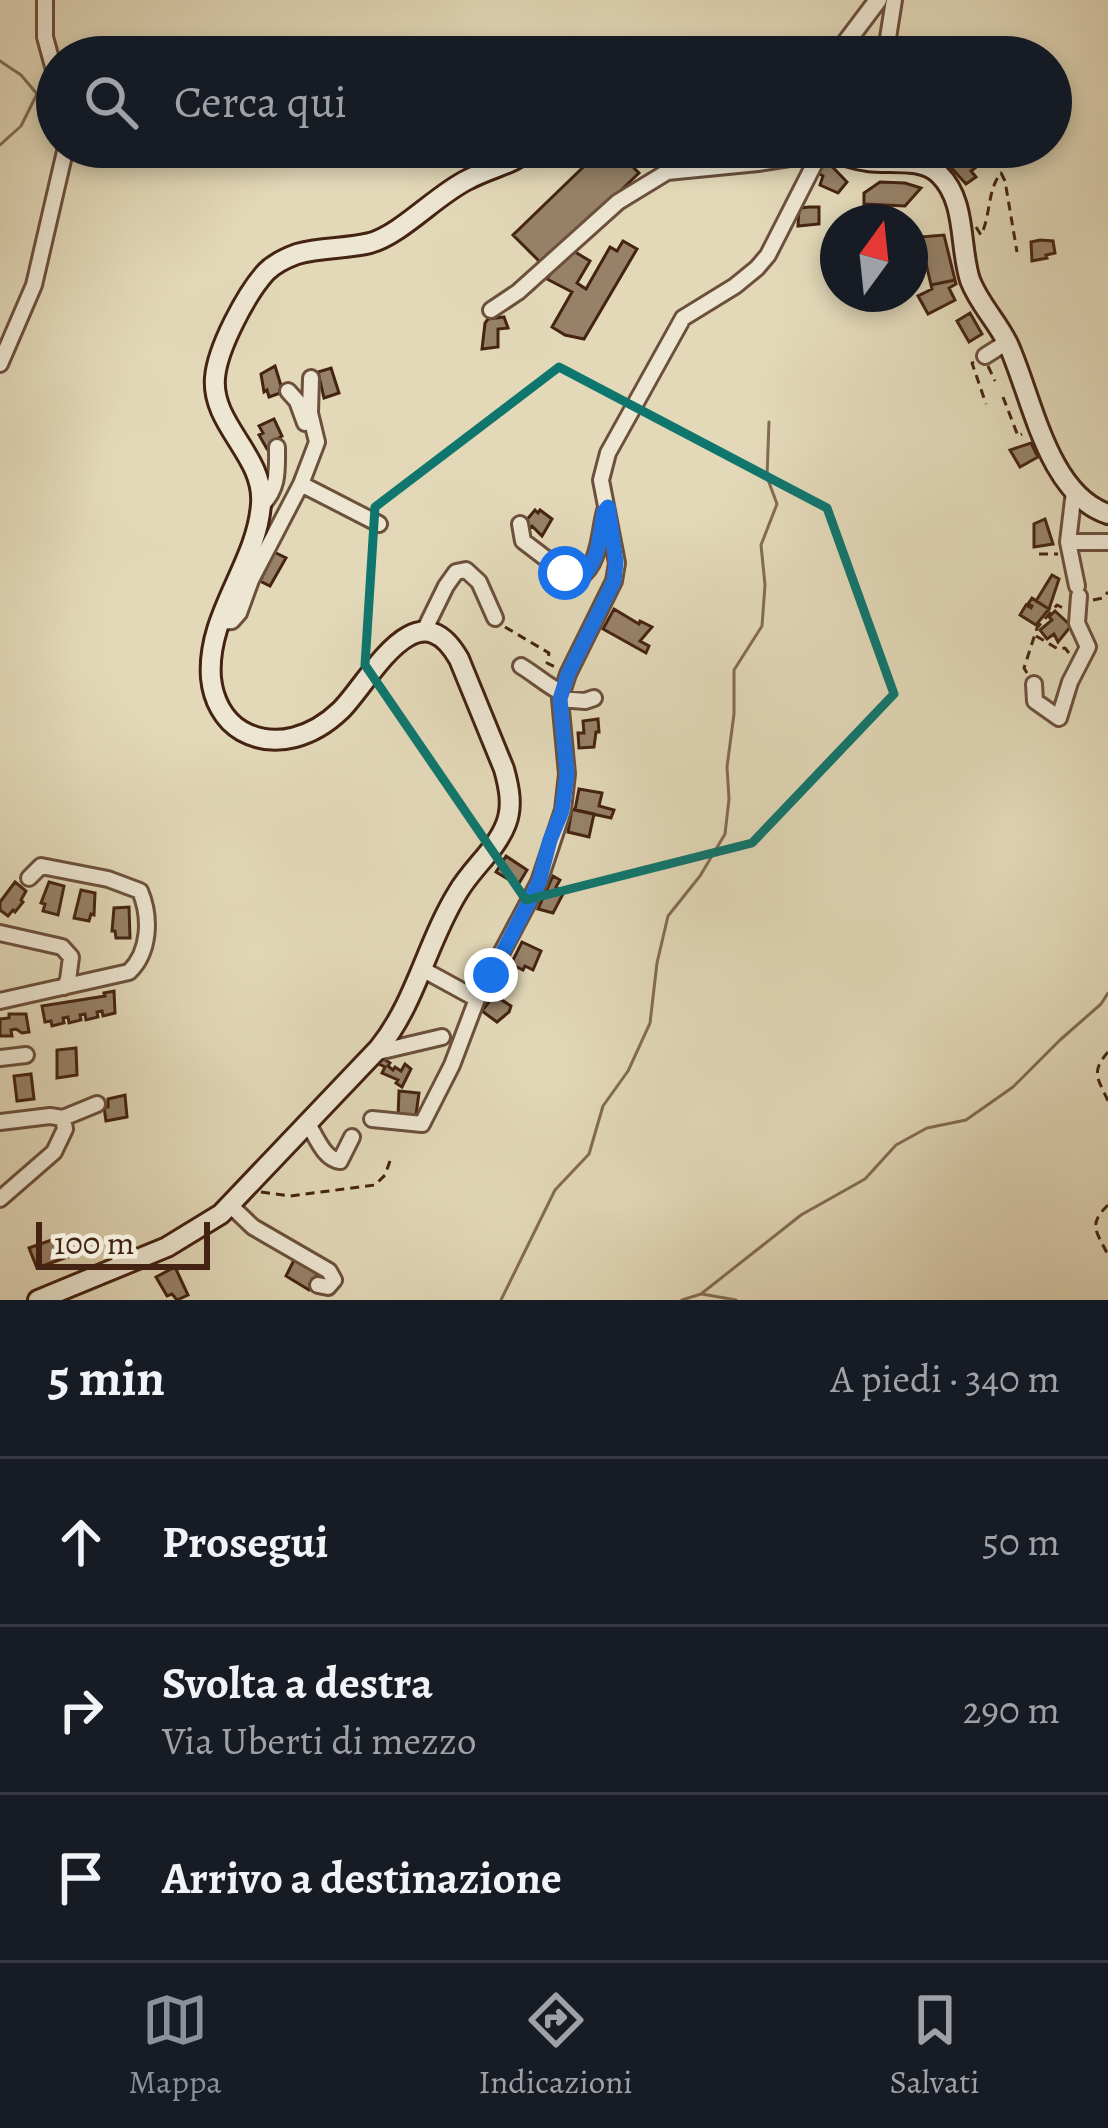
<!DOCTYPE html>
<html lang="it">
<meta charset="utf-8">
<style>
:root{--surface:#171b24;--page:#242831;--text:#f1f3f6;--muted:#9ea1a6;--line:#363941;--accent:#8c9099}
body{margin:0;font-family:Alegreya,serif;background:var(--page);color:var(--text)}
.compass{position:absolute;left:820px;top:204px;width:108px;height:108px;border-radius:50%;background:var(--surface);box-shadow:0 6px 18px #0003;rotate:15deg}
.scale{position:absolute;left:36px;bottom:30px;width:174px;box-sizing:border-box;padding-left:12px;border:6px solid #442312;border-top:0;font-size:33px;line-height:42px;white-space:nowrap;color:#442312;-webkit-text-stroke:9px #ede6d2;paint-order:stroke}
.stop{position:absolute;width:36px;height:36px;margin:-27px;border:9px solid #1a73e8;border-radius:50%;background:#fff}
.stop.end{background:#1a73e8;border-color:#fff;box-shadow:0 3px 12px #0008}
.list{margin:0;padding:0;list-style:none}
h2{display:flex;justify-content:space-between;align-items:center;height:156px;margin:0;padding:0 48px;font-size:51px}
h2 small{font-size:39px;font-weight:400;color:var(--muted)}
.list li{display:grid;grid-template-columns:78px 1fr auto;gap:36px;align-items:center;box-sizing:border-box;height:168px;padding:0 48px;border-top:3px solid var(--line)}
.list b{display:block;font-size:45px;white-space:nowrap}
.list p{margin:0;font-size:39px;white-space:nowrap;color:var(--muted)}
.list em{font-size:39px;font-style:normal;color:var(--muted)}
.icon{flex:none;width:66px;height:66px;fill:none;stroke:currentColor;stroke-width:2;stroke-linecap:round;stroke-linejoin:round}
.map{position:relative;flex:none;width:1108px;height:1300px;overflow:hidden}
.search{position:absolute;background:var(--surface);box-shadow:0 6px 18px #0003;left:36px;right:36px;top:36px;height:132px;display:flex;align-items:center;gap:30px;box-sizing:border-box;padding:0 42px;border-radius:66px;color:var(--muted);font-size:45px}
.sheet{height:660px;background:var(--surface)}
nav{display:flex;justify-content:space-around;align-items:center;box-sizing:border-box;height:168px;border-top:3px solid var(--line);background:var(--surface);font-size:33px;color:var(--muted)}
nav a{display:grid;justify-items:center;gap:6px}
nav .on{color:var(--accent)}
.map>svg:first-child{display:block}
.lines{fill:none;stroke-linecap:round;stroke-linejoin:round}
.stream{stroke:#836b54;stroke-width:3}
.building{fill:#978269;stroke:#442312;stroke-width:3}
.minor-casing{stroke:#6c503c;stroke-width:20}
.tertiary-casing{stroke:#6c503c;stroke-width:22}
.secondary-casing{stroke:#442312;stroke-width:24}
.path{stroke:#442312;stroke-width:3;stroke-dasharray:9 6;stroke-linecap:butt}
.minor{stroke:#ede6d2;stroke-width:14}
.tertiary{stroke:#ede6d2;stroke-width:16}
.secondary{stroke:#ede6d2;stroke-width:18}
.route{stroke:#1a73e8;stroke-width:15}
.marked{fill:none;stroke:#0f766e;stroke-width:9;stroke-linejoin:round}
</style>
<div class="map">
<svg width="1108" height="1300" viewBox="0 0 1108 1300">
<rect width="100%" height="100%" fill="#e3d9b9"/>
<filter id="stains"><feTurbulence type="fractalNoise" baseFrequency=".00167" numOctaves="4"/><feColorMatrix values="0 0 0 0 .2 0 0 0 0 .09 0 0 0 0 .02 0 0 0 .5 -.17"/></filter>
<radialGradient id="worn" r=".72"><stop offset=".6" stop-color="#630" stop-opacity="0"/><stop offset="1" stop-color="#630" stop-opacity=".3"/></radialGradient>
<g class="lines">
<path class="stream" d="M0,61l21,14 16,19 -16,32 -21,19
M702,1294l34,6
M501,1300l54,-110 34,-36 14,-48 25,-35 22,-48 7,-60 11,-47 32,-40 25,-42 4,-35 -2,-32 7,-53v-44l28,-44 3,-41 -4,-40 16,-41 -10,-27 2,-55
M682,1300l19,-6 100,-79 64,-36 31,-34 31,-17 39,-8 47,-33 47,-47 41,-36 7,-11"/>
</g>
<path class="building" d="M604,147h10l7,7 7,-7 7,8 -7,7 11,11 -96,92 -30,-30z
M959,148l16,20 -4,3 5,6 -10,7 -19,-21z
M823,157l24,25 -9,11 -18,-8 3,-9 -9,-5z
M880,182l25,1 16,5 -16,18 -41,-2v-11z
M810,207h9v17l-21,2 1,-18z
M944,235l11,45 -24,5 -11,-48z
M1040,240l13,1 2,12 -9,2 1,3 -15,3 -1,-19z
M623,241l14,8 -53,90 -19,-4 -13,-8 20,-35 -25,-13 13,-20 10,-10 20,12 -13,22 9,6 24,-42 7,4z
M955,280l1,4 -7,4 6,12 -27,14 -10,-18 14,-7 -1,-4z
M970,313l12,21 -13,8 -12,-21z
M504,317l4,11 -10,1v18l-16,2 3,-26 3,-4z
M275,366l8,26 -14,5 -2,-7 -3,2 -3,-18z
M331,368l8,25 -15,5 -6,-26z
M274,419l8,17 -2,1 3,7 -16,5 -8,-14 4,-2 -4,-7z
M1031,443l7,14 -18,10 -10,-17z
M535,510l3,3 2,-3 12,9 -10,17 -10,-10 -2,2 -6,-5z
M1045,519l8,25 -19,3v-23z
M274,552l12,6 -16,28 -10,-5z
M1052,575l7,4 -10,30 -13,-8z
M1032,598l17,11 -13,16 -16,-10 6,-10 5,3 1,-2 -4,-2z
M614,609l25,15 1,-3 12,6 -12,14 9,5 -3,7 -43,-24z
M1055,611l16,15 -13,16 -4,-8 -7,5 -7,-9 12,-10 -3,-3z
M598,719l1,13h-3l-2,15 -15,1 -1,-15h6l-1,-12z
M579,789l23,4 -3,13 15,4 -3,8 -36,-8z
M572,809l22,5 -5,23 -21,-5z
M506,856l21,14 -9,15 -22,-13z
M553,876l7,4 -4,7 8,5 -11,21 -15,-4z
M15,882l11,9 -5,9 2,2 -8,10 -2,-2 -5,6 -8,-6v-8z
M49,882l15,4 -6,29 -15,-4 2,-7 -4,-1z
M81,890l14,3 -1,22 -3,-1 -2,7 -15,-3z
M129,907l1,31h-14l-1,-7h-3l2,-23z
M522,942l19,9 -8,19 -8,-4 -2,4 -12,-6z
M114,991l1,22 -12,3 -1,-5 -5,1 1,5 -12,3 -1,-6 -5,1 1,5 -12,3 -1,-6 -5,1 1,5 -12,3 -1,-5 -6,1 -3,-16 63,-10 -1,-3z
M494,995l17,11 -2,6 -12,10 -15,-11z
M9,1014h17l3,18 -7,1 -6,-4 -5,1 1,6h-12v-17l9,-1z
M76,1048l1,27 -20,3v-28z
M382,1058l8,5 -2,3 5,4 2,-3 6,4 4,-7 6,5 -9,18 -6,-4 2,-3 -16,-7 3,-6 -6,-3z
M31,1074l3,25 -17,2 -3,-25z
M399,1091l20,2 -4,29 -17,-5z
M125,1095l2,22 -21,4 -2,-14h4v-8z
M63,1236l7,20 -33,12 -8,-20z
M294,1260l24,13 -9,17 -23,-14z
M175,1267l13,28 -11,5 -5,-6 -5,2 -11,-19z"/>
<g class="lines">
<g class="minor-casing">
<path id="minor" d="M45,0v37l12,44
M885,57l9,-57
M491,310l27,-18 100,-90 49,-30 91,-9 51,-8 14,-8
M985,356l22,-14
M0,364l34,-79 32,-138
M288,391l9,10 8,22
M301,484l78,40
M1074,491l-6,51 9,44
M261,506c18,-18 16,-35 16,-59
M520,524l3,17 42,32 15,4c20,-13 19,-44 25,-66
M1068,542h40
M220,622l12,-1 7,-8 12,-33 50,-96 13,-34 3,-8 -7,-29 1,-35
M423,633l23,-47 10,-14 10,-2 13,12 16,36
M521,666c15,9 25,19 41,27
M1034,684l1,17 24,17 11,-36 18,-35 -11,-24 2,-27
M560,699l25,2 9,-3
M0,933l62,14 9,10 -3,23 -4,7
M422,969l55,30
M0,1001l129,-29c21,-20 22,-55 11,-81l-32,-12 -67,-13 -12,12
M374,1053l68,-16
M0,1058l26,-3
M63,1118l34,-14
M372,1119l50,5 30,-59 25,-66 62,-117 24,-72 4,-36 -7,-75 8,-25 46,-93 3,-18 -16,-83 7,-27 75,-135 52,-32 22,-18 11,-13 55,-108
M0,1122l50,-6 13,2 2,11 -11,23 -54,47
M308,1124c9,14 16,35 32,37l12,-24
M231,1206l22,21 76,44 5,9 -6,7 -10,-2"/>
</g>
<g class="tertiary-casing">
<path id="tertiary" d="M835,57l43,-57"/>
</g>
<g class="secondary-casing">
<path id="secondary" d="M823,147c15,7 29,12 45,14 22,3 53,-4 71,13 28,27 20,72 31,106 9,24 27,41 38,64 24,52 39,150 100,170
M38,1300l129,-53 54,-33 158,-166c37,-46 48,-106 79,-156 14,-24 38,-42 48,-68 7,-18 3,-37 -2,-55l-45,-110c-42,-74 -89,22 -118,51 -27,26 -65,40 -99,21 -19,-11 -29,-32 -31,-53 -5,-63 46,-114 50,-174 4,-48 -50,-79 -46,-126 2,-29 31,-84 51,-106 9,-9 20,-14 31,-18 24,-7 49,-5 73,-11 32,-9 67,-49 99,-64 25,-13 41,-13 65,-32"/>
</g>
<path class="path" d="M976,227l5,8c10,-20 6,-45 20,-62l4,8 12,71
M974,362l-2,1 14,41
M988,366l7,15
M1003,397l15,39 4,-2
M1039,554h19
M1093,600l10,-2 5,-6
M505,627l44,26 -2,10 12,6
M1036,636l22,13 7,-1 4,5
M1027,673l-3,-5 13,-40 20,-23 8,4
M1108,1052c-18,21 -10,26 0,49
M261,1192l29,4 85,-11 10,-10 6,-17
M1108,1205c-21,20 -11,27 0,50"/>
<use href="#minor" class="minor"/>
<use href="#tertiary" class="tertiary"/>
<use href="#secondary" class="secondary"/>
</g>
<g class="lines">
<path class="route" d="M491,975l48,-93 11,-42 12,-29 5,-37 -7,-75 8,-25 46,-93 2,-19 -8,-55 -4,5c-4,22 -5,52 -24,66l-15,-5"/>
</g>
<path class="marked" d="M559,367l268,141 67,186 -142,149 -226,57 -161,-235 10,-158z"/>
<rect width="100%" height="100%" filter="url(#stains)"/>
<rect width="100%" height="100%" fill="url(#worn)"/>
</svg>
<svg class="compass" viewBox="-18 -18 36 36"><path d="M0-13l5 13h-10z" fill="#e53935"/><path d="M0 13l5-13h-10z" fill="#9ea1a6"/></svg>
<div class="scale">100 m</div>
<div class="stop" style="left:565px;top:573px"></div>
<div class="stop end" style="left:491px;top:975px"></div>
<div class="search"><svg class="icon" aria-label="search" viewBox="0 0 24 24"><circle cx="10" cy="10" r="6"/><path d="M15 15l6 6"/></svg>Cerca qui</div>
</div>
<section class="sheet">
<h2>5 min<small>A piedi · 340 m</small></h2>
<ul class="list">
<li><svg class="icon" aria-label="ahead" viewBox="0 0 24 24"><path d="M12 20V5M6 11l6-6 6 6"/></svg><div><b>Prosegui</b></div><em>50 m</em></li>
<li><svg class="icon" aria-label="right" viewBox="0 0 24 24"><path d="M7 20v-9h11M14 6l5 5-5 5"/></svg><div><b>Svolta a destra</b><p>Via Uberti di mezzo</p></div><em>290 m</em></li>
<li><svg class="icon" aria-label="arrive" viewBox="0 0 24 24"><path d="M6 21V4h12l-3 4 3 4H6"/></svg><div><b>Arrivo a destinazione</b></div></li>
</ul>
</section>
<nav>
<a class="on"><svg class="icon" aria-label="map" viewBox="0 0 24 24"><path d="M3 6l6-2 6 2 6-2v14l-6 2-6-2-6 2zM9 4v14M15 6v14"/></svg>Mappa</a>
<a><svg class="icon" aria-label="directions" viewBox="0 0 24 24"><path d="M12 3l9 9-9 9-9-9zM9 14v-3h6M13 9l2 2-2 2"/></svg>Indicazioni</a>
<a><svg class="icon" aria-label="saved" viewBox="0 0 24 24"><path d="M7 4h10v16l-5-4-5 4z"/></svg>Salvati</a>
</nav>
